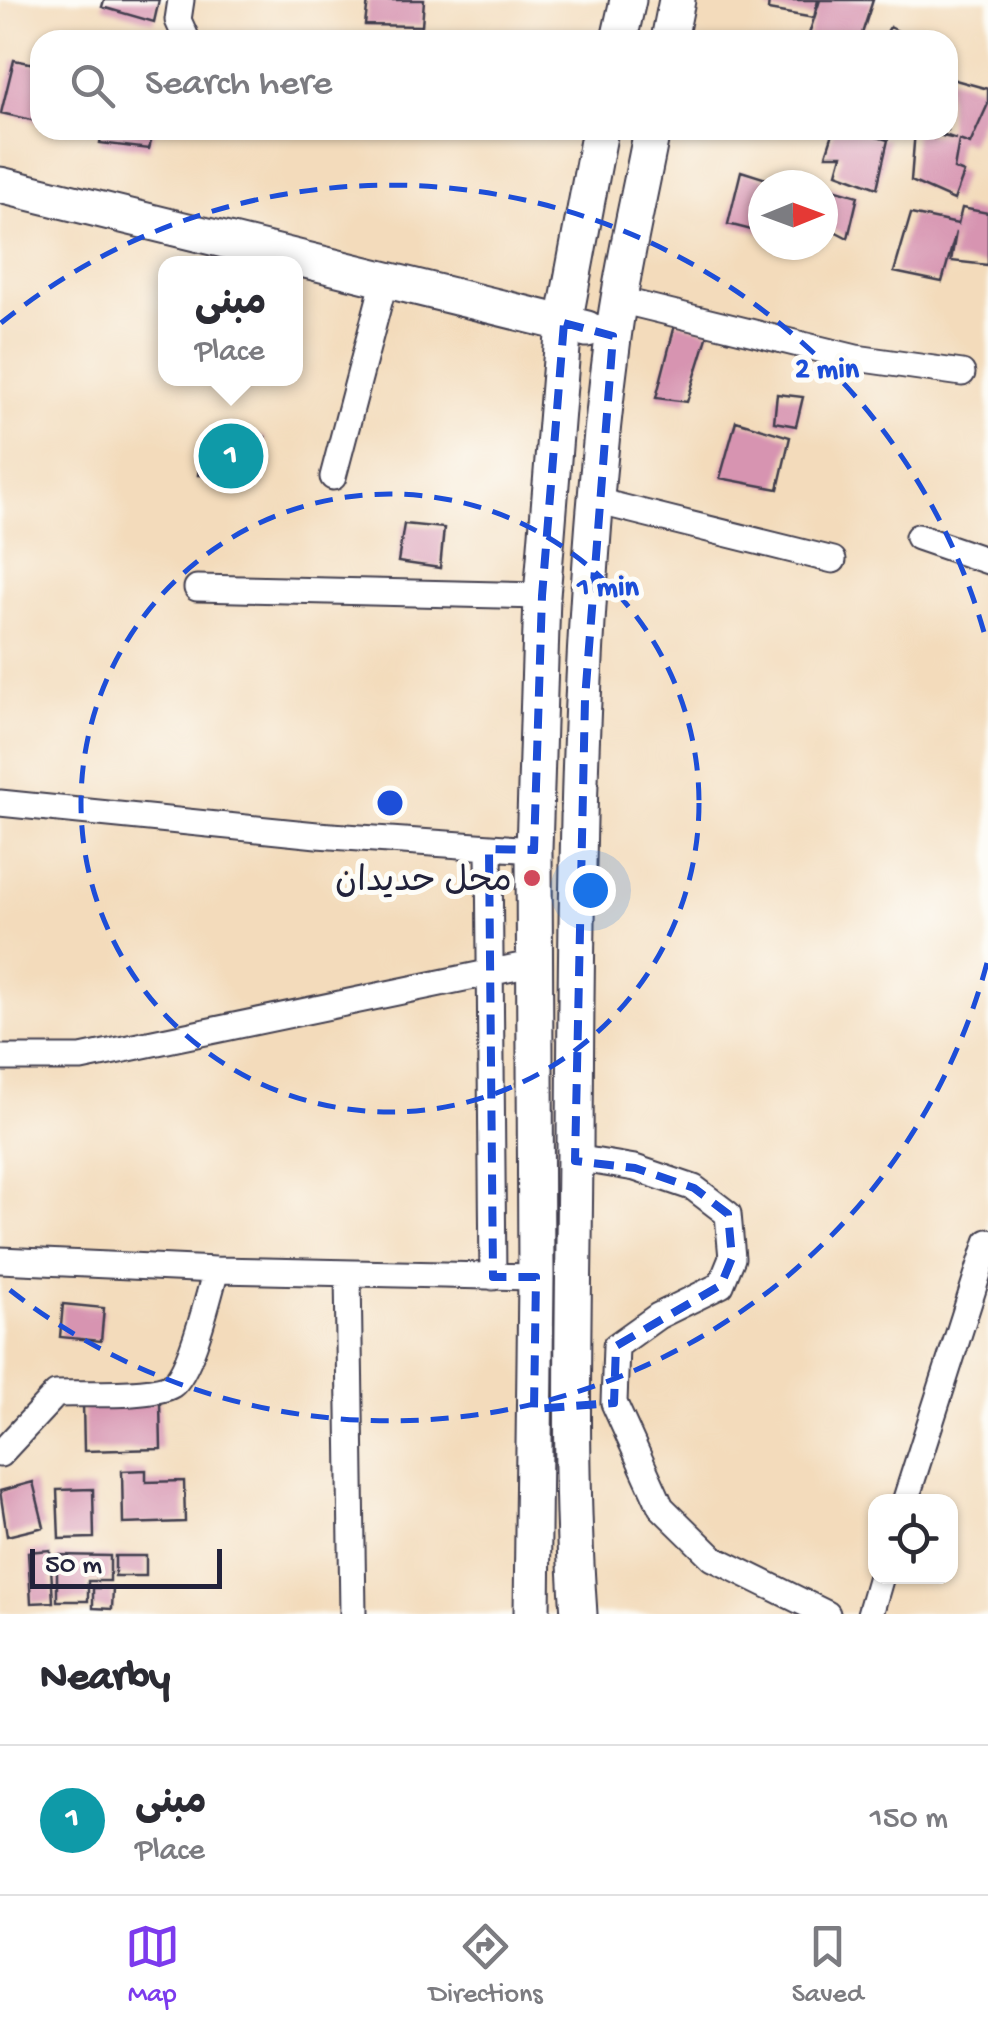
<!DOCTYPE html>
<meta charset="utf-8">
<style>
:root{--surface:#fff;--page:#f7f7f7;--text:#2b2b33;--muted:#7c7c81;--line:#e1e1e2;--accent:#7c3aed}
body{margin:0;font-family:"Gochi Hand","Playpen Sans Arabic",sans-serif;background:var(--page);color:var(--text)}
.controls{position:absolute;right:30px;bottom:30px;display:grid;overflow:hidden;border-radius:20px;box-shadow:0 2px 8px #0004}
.controls button{width:90px;height:90px;display:grid;place-items:center;padding:0;border:0;border-bottom:2px solid var(--line);background:var(--surface);color:var(--text);font:50px sans-serif}
.compass{position:absolute;left:748px;top:170px;width:90px;height:90px;border-radius:50%;background:var(--surface);box-shadow:0 2px 8px #0004;rotate:89deg}
.scale{position:absolute;left:30px;bottom:25px;width:192px;box-sizing:border-box;padding-left:10px;border:5px solid #22223b;border-top:0;font-size:28px;line-height:35px;white-space:nowrap;color:#22223b;-webkit-text-stroke:8px #fdfcf7;paint-order:stroke}
.you{position:absolute;left:590px;top:890px;width:35px;height:35px;margin:-25px;border:8px solid #fff;border-radius:50%;background:#1a73e8;box-shadow:0 0 0 15px #1a73e833}
.badge{display:grid;place-items:center;width:65px;height:65px;border-radius:50%;background:var(--accent);color:#fff;font-size:32px;font-weight:700}
.pin{position:absolute;translate:-50% -50%;border:5px solid #fff;box-shadow:0 2px 10px #0006}
.popup{position:absolute;left:158px;top:256px;width:145px;height:130px;box-sizing:border-box;display:grid;place-content:center;border-radius:20px;background:var(--surface);filter:drop-shadow(0 2px 8px #0005);font-size:32px;white-space:nowrap;color:var(--muted)}
.popup b{font-size:38px;color:var(--text)}
.popup::after{content:'';position:absolute;left:50%;top:100%;margin-left:-20px;border:20px solid transparent;border-top-color:var(--surface)}
.list{margin:0;padding:0;list-style:none}
h2{display:flex;justify-content:space-between;align-items:center;height:130px;margin:0;padding:0 40px;font-size:42px}
h2 small{font-size:32px;font-weight:400;color:var(--muted)}
.list li{display:grid;grid-template-columns:65px 1fr auto;gap:30px;align-items:center;box-sizing:border-box;height:150px;padding:0 40px;border-top:2px solid var(--line)}
.list b{display:block;font-size:38px;white-space:nowrap}
.list p{margin:0;font-size:32px;white-space:nowrap;color:var(--muted)}
.list em{font-size:32px;font-style:normal;color:var(--muted)}
.icon{flex:none;width:55px;height:55px;fill:none;stroke:currentColor;stroke-width:2;stroke-linecap:round;stroke-linejoin:round}
.map{position:relative;flex:none;width:988px;height:1614px;overflow:hidden}
.search{position:absolute;background:var(--surface);box-shadow:0 2px 8px #0004;left:30px;right:30px;top:30px;height:110px;display:flex;align-items:center;gap:25px;box-sizing:border-box;padding:0 35px;border-radius:30px;color:var(--muted);font-size:38px}
.sheet{height:280px;background:var(--surface)}
nav{display:flex;justify-content:space-around;align-items:center;box-sizing:border-box;height:140px;border-top:2px solid var(--line);background:var(--surface);font-size:28px;color:var(--muted)}
nav a{display:grid;justify-items:center;gap:5px}
nav .on{color:var(--accent)}
.map>svg:first-child{display:block}
.building{fill:#d794b1}
.lines{fill:none;stroke-linecap:round;stroke-linejoin:round}
.street-casing{stroke:#413e4e;stroke-width:29}
.secondary-casing{stroke:#413e4e;stroke-width:39}
.street{stroke:#fff;stroke-width:25}
.secondary{stroke:#fff;stroke-width:35}
.marked{fill:none;stroke:#1d4ed8;stroke-width:8;stroke-dasharray:20 12;stroke-linejoin:round}
.ring{fill:none;stroke:#1d4ed8;stroke-width:5;stroke-dasharray:18 12}
.poi-dot{fill:#d1495b;stroke:#fdfcf7;stroke-width:4}
.labels{text-anchor:middle;stroke-width:10;stroke-linejoin:round;paint-order:stroke}
.poi-label{font-size:35px;fill:#22223b;stroke:#fdfcf7;text-anchor:end}
.centre{fill:#1d4ed8;stroke:#fdfcf7;stroke-width:5}
.ring-label{font-size:30px;text-anchor:middle;font-weight:bold;fill:#1d4ed8;stroke:#fdfcf7;stroke-width:10;stroke-linejoin:round;paint-order:stroke}
</style>
<div class="map">
<svg width="988" height="1614" viewBox="0 0 988 1614">
<rect width="100%" height="100%" fill="#fdfcf7"/>
<filter id="ink" filterUnits="userSpaceOnUse"><feTurbulence type="fractalNoise" baseFrequency=".01" numOctaves="2"/><feDisplacementMap in="SourceGraphic" scale="20" xChannelSelector="R" yChannelSelector="G"/><feConvolveMatrix kernelMatrix="1 2 1 2 8 2 1 2 1" color-interpolation-filters="sRGB"/></filter>
<filter id="wash" filterUnits="userSpaceOnUse"><feTurbulence type="fractalNoise" baseFrequency=".0048" numOctaves="4" result="noise"/><feDisplacementMap in="SourceGraphic" scale="40" xChannelSelector="R" yChannelSelector="G"/><feGaussianBlur stdDeviation="2.25" result="paint"/><feColorMatrix in="noise" values="0 0 0 0 0 0 0 0 0 0 0 0 0 0 0 0 0 1.4 0 .05"/><feComposite in="paint" operator="in"/></filter>
<g filter="url(#wash)">
<rect width="100%" height="100%" fill="#f3dbbb"/>
<g id="blocks">
<path class="building" d="M104,0h55l-5,22 -52,-15z
M368,0h56l-2,26 -57,-1z
M769,0h49l-4,18 -46,-8z
M820,0h53l-13,40h-53z
M890,27l26,13h-34z
M14,60l26,5v57l-39,-9z
M948,78l40,11v15l-18,40 -11,-4 -5,29 10,4 -10,27 -43,-19 4,-51 41,9 -23,-8 15,-1z
M102,130h52l-5,19 -49,-6z
M834,130h18l36,10 -11,48 -40,-15 5,-18h-16z
M741,171l41,13 -19,1v48l-35,-9z
M823,186l35,10 -10,42 -25,-13z
M962,208l26,5v52l-37,-4 5,-29 -14,50 -48,-10 17,-58 47,10z
M676,321l33,10 -22,71 -31,-4z
M777,394l26,3 -7,29 -22,-4z
M736,421l54,16 -12,52 -58,-11z
M202,437h63l-6,40 -61,-2z
M404,524l40,4 -4,40 -42,-6z
M63,1304l41,4 -3,33 -41,-4z
M160,1402l1,47 -77,2 -1,-48z
M146,1470v12l38,-1 1,41 -62,2 -1,-53z
M33,1482l11,45 -37,9 -7,-45z
M93,1489l1,49 -35,1 -2,-49z
M50,1550l3,52 -22,1 -3,-51z
M57,1555l53,1v25h-22v20h-31z
M115,1556h31v20h-31z
M93,1588h20l-1,21 -19,-1z"/>
</g>
</g>
<g filter="url(#ink)">
<use href="#blocks" fill-opacity="0" stroke="#413e4e" stroke-width="2.5"/>
<g class="lines">
<g class="street-casing">
<path id="street" d="M181,0l-3,20 9,20
M619,300l237,58 106,15
M333,477l52,-198
M596,501l237,59
M918,537l70,24
M197,588l345,8
M0,803l317,32 217,15
M489,849l4,428
M0,1058h81l455,-95
M575,1158l60,10 59,20 34,26 4,44 -11,27 -63,31 -42,30 -2,57 47,104 52,51 114,56
M0,1260l216,10 320,7
M348,1273l5,341
M0,1454l56,-60c25,-1 97,3 116,-9 19,-13 37,-91 44,-115
M905,1502l83,-260
M870,1614l11,-38"/>
</g>
<g class="secondary-casing">
<path id="secondary" d="M619,40l9,-40
M669,40l8,-40
M0,185l587,144
M532,1614l4,-337 -2,-427 8,-254 22,-273 36,-193
M579,1614c-11,-153 -5,-308 -4,-461 1,-269 3,-548 38,-815 9,-70 26,-139 39,-208"/>
</g>
<use href="#street" class="street"/>
<use href="#secondary" class="secondary"/>
</g>
</g>
<path class="marked" d="M564,323l49,13 -28,363 -10,462 60,7 59,20 34,26 4,44 -11,27 -105,61 -2,57 -80,6 2,-132h-43l-4,-428 45,1 8,-254z"/>
<g class="ring">
<circle cx="390" cy="803" r="309"/>
<path d="M987 963A618 618 0 0 1 1 1283M1 323A618 618 0 0 1 987 643"/>
</g>
<circle class="poi-dot" cx="532" cy="878" r="10"/>
<g class="labels">
<g class="poi-label">
<text x="512" y="890">محل حديدان</text>
</g>
</g>
<circle cx="390" cy="803" r="15" class="centre"/>
<g class="ring-label">
<text x="827" y="377">2 min</text>
<text x="608" y="595">1 min</text>
</g>
</svg>
<div class="controls">
<button><svg class="icon" aria-label="locate" viewBox="0 0 24 24"><circle cx="12" cy="12" r="6"/><path d="M12 2v4M12 18v4M2 12h4M18 12h4"/></svg></button>
</div>
<svg class="compass" viewBox="-18 -18 36 36"><path d="M0-13l5 13h-10z" fill="#e53935"/><path d="M0 13l5-13h-10z" fill="#7c7c81"/></svg>
<div class="scale">50 m</div>
<div class="you"></div>
<div class="pin badge" style="left:231px;top:456px;background:#0f9aa8">1</div>
<div class="popup"><b>مبنى</b>Place</div>
<div class="search"><svg class="icon" aria-label="search" viewBox="0 0 24 24"><circle cx="10" cy="10" r="6"/><path d="M15 15l6 6"/></svg>Search here</div>
</div>
<section class="sheet">
<h2>Nearby<small></small></h2>
<ul class="list">
<li><span class="badge" style="background:#0f9aa8">1</span><div><b>مبنى</b><p>Place</p></div><em>150 m</em></li>
</ul>
</section>
<nav>
<a class="on"><svg class="icon" aria-label="map" viewBox="0 0 24 24"><path d="M3 6l6-2 6 2 6-2v14l-6 2-6-2-6 2zM9 4v14M15 6v14"/></svg>Map</a>
<a><svg class="icon" aria-label="directions" viewBox="0 0 24 24"><path d="M12 3l9 9-9 9-9-9zM9 14v-3h6M13 9l2 2-2 2"/></svg>Directions</a>
<a><svg class="icon" aria-label="saved" viewBox="0 0 24 24"><path d="M7 4h10v16l-5-4-5 4z"/></svg>Saved</a>
</nav>
